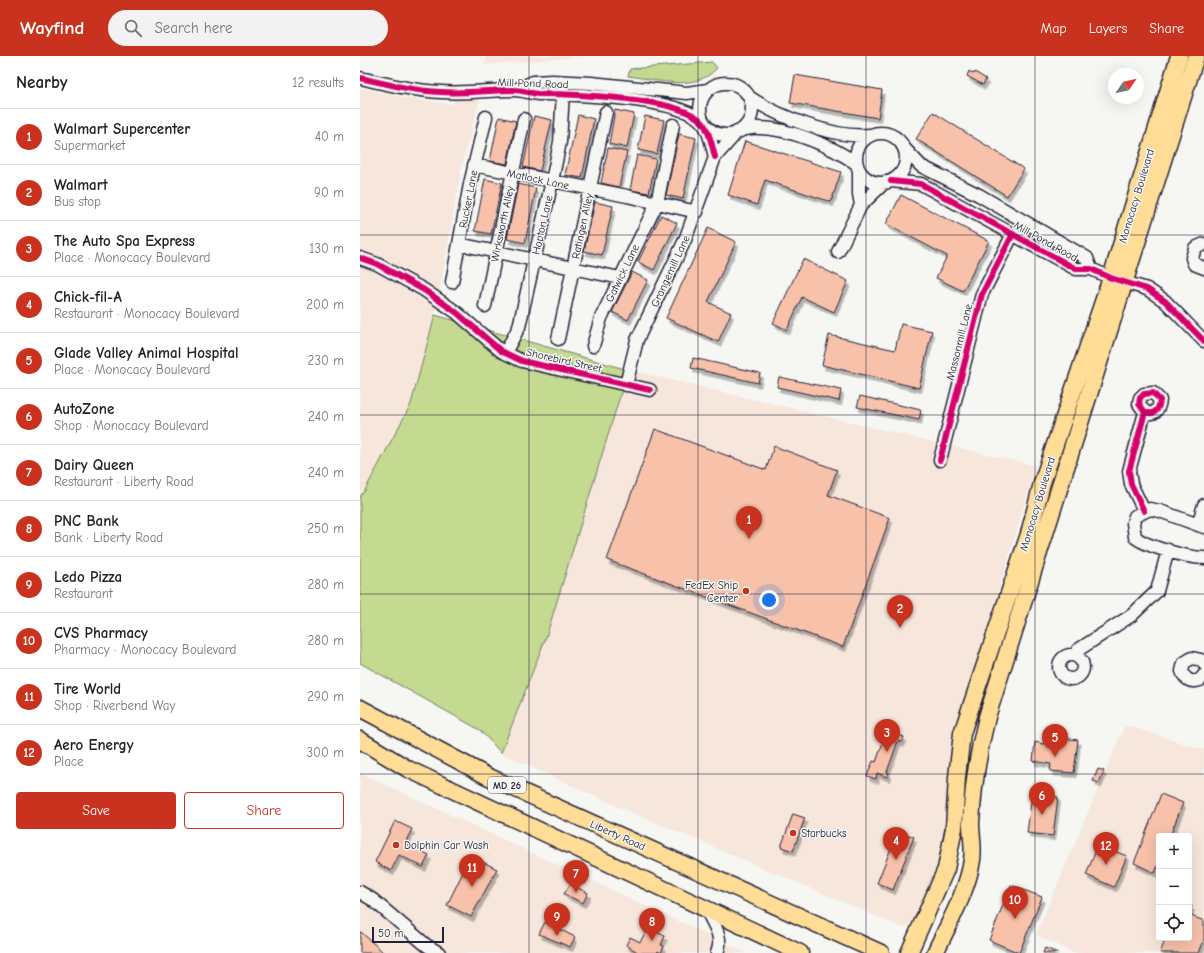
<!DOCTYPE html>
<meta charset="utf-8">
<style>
:root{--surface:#fff;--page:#f2f2f2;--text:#222;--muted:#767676;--line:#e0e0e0;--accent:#c8321e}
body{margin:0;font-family:"Comic Neue",sans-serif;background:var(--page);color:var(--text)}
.controls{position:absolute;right:12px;bottom:12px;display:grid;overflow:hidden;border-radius:4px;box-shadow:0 4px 16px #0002}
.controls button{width:36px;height:36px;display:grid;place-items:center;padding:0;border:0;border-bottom:1px solid var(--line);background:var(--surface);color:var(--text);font:20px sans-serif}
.compass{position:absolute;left:748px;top:12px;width:36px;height:36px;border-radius:50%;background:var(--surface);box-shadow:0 4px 16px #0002;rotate:56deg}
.scale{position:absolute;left:12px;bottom:10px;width:72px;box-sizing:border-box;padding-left:4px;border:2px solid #22223b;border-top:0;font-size:11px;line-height:14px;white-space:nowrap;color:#22223b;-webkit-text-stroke:3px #f6f6f2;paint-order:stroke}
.you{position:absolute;left:409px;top:544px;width:14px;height:14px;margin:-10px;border:3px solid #fff;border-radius:50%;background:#1a73e8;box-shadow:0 0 0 6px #1a73e833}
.badge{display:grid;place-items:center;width:26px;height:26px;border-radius:50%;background:var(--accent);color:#fff;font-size:13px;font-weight:700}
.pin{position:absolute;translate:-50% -33px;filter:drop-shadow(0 1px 2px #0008)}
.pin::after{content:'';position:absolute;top:21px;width:14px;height:12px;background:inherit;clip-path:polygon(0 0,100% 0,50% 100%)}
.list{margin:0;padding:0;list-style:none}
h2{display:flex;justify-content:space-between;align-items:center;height:52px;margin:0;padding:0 16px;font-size:17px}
h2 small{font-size:13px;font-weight:400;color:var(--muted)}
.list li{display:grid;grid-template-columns:26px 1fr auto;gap:12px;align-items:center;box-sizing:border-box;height:56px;padding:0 16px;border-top:1px solid var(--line)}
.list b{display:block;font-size:15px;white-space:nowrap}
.list p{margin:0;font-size:13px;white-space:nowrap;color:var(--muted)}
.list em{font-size:13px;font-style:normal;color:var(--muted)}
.actions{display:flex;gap:8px;padding:12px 16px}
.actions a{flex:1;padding:9px 0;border:1px solid var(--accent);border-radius:4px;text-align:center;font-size:14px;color:var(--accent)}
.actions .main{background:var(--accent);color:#fff}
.icon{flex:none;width:22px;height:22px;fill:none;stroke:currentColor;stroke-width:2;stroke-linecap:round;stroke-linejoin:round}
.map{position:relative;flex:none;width:844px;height:897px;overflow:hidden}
header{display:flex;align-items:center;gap:24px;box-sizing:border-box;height:56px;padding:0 20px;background:var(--accent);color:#fff}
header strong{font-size:19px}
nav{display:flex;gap:22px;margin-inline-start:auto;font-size:14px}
.search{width:280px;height:36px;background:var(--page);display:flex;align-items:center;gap:10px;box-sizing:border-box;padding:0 14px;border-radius:22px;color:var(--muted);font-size:15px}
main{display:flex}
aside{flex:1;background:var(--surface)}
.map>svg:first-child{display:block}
.built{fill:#f6e6dc;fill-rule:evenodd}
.green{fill:#c4da90;stroke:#737e66}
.building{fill:#f7c1aa;stroke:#22223b;filter:url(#shadow)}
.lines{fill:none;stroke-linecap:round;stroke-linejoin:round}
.minor-casing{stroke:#22223b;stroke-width:15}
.major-casing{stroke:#22223b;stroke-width:19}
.minor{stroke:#f6f6f2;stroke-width:12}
.major{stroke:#ffdd96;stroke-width:16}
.cycleway-casing{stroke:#f6f6f2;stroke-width:8}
.cycleway{stroke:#d6006c;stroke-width:6}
.grid{fill:none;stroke:#22223b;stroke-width:1;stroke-opacity:0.55}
.poi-dot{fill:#c8321e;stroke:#f6f6f2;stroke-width:1.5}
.labels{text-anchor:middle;stroke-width:3;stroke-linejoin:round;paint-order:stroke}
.shield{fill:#f6f6f2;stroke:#626272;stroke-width:1}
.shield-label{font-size:10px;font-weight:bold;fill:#22223b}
.street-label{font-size:11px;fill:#22223b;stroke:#f6f6f2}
.poi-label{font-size:11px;fill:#22223b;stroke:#f6f6f2;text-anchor:start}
</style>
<header>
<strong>Wayfind</strong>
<div class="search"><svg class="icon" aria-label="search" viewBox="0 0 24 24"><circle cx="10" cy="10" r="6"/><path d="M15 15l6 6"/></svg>Search here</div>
<nav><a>Map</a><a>Layers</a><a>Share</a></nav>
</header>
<main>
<aside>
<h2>Nearby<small>12 results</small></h2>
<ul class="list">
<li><span class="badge">1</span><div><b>Walmart Supercenter</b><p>Supermarket</p></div><em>40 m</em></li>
<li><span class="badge">2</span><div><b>Walmart</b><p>Bus stop</p></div><em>90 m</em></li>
<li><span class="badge">3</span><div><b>The Auto Spa Express</b><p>Place · Monocacy Boulevard</p></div><em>130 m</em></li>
<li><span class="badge">4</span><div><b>Chick-fil-A</b><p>Restaurant · Monocacy Boulevard</p></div><em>200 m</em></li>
<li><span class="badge">5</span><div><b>Glade Valley Animal Hospital</b><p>Place · Monocacy Boulevard</p></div><em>230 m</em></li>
<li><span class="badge">6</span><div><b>AutoZone</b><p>Shop · Monocacy Boulevard</p></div><em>240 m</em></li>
<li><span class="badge">7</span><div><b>Dairy Queen</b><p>Restaurant · Liberty Road</p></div><em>240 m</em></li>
<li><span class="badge">8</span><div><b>PNC Bank</b><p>Bank · Liberty Road</p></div><em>250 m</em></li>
<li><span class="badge">9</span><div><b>Ledo Pizza</b><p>Restaurant</p></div><em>280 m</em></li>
<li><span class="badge">10</span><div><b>CVS Pharmacy</b><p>Pharmacy · Monocacy Boulevard</p></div><em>280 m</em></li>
<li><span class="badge">11</span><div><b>Tire World</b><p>Shop · Riverbend Way</p></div><em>290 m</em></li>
<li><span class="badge">12</span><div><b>Aero Energy</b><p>Place</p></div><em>300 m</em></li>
</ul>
<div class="actions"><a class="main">Save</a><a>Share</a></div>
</aside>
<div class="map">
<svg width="844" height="897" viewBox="0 0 844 897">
<defs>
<filter id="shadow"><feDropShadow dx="2.5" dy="4.5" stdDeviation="0" flood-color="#0004"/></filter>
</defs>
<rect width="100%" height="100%" fill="#f6f6f2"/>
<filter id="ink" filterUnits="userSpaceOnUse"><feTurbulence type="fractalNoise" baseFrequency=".025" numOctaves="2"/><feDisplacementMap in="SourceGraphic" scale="8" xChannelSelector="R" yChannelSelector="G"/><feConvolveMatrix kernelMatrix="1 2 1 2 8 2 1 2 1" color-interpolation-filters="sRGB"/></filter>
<g filter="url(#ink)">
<path class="built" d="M126,0h100l-101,9z
M0,32l41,9 52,8 1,-12 28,-1 -19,68 -28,155 -24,89 -47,89 -4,3z
M268,314l408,96 -78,260 -7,83 -8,42 -28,69 -11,8 -294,-125 -109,-50 45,-116z
M765,669l79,25v203h-130l-38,-18zM799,780h30v102h-30z
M0,717l370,172 16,8h-386z"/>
<path class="green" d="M352,6l5,6c-22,25 -61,11 -89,8l2,-7z
M75,259l193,55 -82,267 -45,116 -21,-23 -120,-67v-167l4,-4 47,-88z"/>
<path class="building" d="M609,15l5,3 1,-2 11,7 -3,6 -16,-9z
M435,19l87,15 -4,28 -88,-15z
M255,54l19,4 -7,34 -18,-4z
M573,56l91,57 -17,27 -91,-57z
M218,59l16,4 -12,59 -17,-3z
M174,60l18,4 -12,51 -17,-4z
M285,60l19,4 -7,34 -19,-4z
M139,61l17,4 -9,43 -17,-3z
M319,78l17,4 -13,61 -17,-4z
M385,85l96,31 -10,30 -66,-22 -8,25 -29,-10z
M248,92l19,4 -8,35 -18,-4z
M277,99l19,4 -7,34 -19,-3z
M125,123l17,4 -11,51 -16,-3z
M158,128l18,4 -11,55 -18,-4z
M541,139l88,46 -26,50 -27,-13 11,-22 -61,-32z
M235,146l18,4 -11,49 -18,-4z
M301,159l16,8 -23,47 -16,-8z
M348,172l28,14 -28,60 23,11 -13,29 -52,-24z
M443,203l45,22 -14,31 -32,-15 -15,33 -14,-7z
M272,216l16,8 -20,40 -16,-8z
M541,268l31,7 -13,57 -97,-23 7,-30 66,15z
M333,302l67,15 -2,10 -67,-15z
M419,321l62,13 -2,11 -62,-14z
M500,340l61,14 -2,10 -62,-13z
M295,373l111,41 8,-24 63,24 -9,25 62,23 -47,129 -236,-87z
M527,675l17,6 -2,5 -4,-1 -11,31 2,1 -2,4 -10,-4 -1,6 -9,-3 6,-15 3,1z
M694,681l24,3 -4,33 -24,-2 1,-7 -18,-3 2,-19 9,2 1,-5 9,1z
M738,713l6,2 -5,12 -6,-2z
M672,738l26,3 -5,39 -26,-3z
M801,738l22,9 -13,33h-11v27l-4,10 -21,-10z
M433,758l12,4 -12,33 -12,-4z
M35,765l17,8 -7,14 24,12 -6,12 -24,-12 -8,16 -16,-9z
M538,775l16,6 -21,53 -16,-7z
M738,789l29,11 -13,31 -28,-12z
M111,800l26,13 -26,48 -24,-12z
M210,828l18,9 -5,10 -19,-9z
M651,829l31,12 -23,56 -30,-13z
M829,849l3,1 -3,8z
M829,859l15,6v19l-5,13h-39l6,-15h23z
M185,866l30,15 -5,10 -31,-13z
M288,872l17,8 -4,9 3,1 -3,7 -3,-2 -1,2h-18l-13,-8 4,-8 10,5z
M0,876h1l23,21h-24z
M685,892l13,5h-15z"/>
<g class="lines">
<g class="minor-casing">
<path id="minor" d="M0,22c27,6 54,13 81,14 24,2 48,-2 73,-2 8,0 16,3 24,4 33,0 145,3 165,29 7,9 9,23 12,34
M340 53a26 26 0 1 1 52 0a26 26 0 1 1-52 0Z
M155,34l18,-8 19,-1 39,2 96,10 21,-3
M389,41c29,20 87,42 121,38
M381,74c6,-1 12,-3 18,-2 30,0 75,19 98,36
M496 102a25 25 0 1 1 50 0a25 25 0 1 1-50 0Z
M544,92l17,18 58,29 108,63 4,11
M114,109l153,31 70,16
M499,114v24l2,11
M531,125l30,3 155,85h15l20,9 36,11 18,12 39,40
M99,188l161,34
M844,188l-9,4 -3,10 2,6 10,4
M478,196l23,-47 24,-23
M0,202l17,6 47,26 32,22 45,39 21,10 128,29
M92,226l18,-98 16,-67
M125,250l39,-187
M198,283l48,-227
M233,290l8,-28 56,-115 16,-78
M145,297l14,-26 33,-146 8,-39 3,-49
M266,329l11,-45 48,-100 30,-83 22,-25
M580,404l42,-166 31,-60
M784,455l-13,-27 -2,-13 16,-59c10,4 14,-3 15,-12l-7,-7 -9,1 -4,4 -1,6 6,8
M838,469l6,-20
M844,471l-44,-16 -10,-2 -15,7 -2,7 2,14c12,10 54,21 69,21
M699 611a12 12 0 1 1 24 0a12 12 0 1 1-24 0Z
M715,599l3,-5 54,-35 25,-24 11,-41
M844,608l-3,-4 -9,-2 -8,5 -2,8c3,9 9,12 18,9l4,-5
M0,836l13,8 53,45 13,8
M346,853c7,14 18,28 11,44"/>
</g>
<g class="major-casing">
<path id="major" d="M0,652l127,68 394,177
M0,684l48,29 392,184
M549,897l37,-84 8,-41 3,-51 5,-44 67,-199 13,-51 69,-205 68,-222
M575,897c13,-28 33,-63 37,-93 2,-13 -1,-25 -1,-37 2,-36 7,-71 16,-106l209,-661"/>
</g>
<use href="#minor" class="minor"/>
<use href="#major" class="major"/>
<g class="cycleway-casing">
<path id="cycleway" d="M0,22c27,6 54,13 81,14 24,2 48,-2 73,-2 8,0 16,3 24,4 33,0 145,3 165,29 7,9 9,23 12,34
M531,125l30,3 155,85h15l20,9 36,11 18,12 39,40
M0,202l17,6 47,26 32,22 45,39 21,10 128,29
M580,404l42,-166 31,-60
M784,455l-13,-27 -2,-13 16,-59c10,4 14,-3 15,-12l-7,-7 -9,1 -4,4 -1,6 6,8"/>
</g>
<use href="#cycleway" class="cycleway"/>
</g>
</g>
<path class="grid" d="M169,0v897M338,0v897M506,0v897M675,0v897M0,179h844M0,359h844M0,538h844M0,718h844"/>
<g class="poi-dot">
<circle cx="386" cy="535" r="4"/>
<circle cx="433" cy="777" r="4"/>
<circle cx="36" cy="789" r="4"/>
</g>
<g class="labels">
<rect class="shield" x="128" y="721" width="38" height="16" rx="3"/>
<g class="shield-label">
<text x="147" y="733">MD 26</text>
</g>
<g class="street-label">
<text transform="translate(173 27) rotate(2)" y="4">Mill Pond Road</text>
<text transform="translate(178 123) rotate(12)" y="4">Matlock Lane</text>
<text transform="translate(776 140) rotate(-73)" y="4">Monocacy Boulevard</text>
<text transform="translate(108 143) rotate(-79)" y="4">Rucker Lane</text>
<text transform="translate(142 168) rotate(-78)" y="4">Wirksworth Alley</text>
<text transform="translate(182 169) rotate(-77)" y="4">Hopton Lane</text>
<text transform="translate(222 170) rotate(-78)" y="4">Ratingen Alley</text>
<text transform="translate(686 185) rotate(29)" y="4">Mill Pond Road</text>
<text transform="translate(310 215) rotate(-65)" y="4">Grangemill Lane</text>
<text transform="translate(262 217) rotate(-64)" y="4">Gatwick Lane</text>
<text transform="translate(599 286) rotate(-76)" y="4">Massonmill Lane</text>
<text transform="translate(204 304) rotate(13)" y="4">Shorebird Street</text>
<text transform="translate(677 448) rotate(-73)" y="4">Monocacy Boulevard</text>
<text transform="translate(258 779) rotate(24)" y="4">Liberty Road</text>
</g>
<g class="poi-label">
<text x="378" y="533" text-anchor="end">FedEx Ship<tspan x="378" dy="13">Center</tspan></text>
<text x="441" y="781">Starbucks</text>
<text x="44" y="793">Dolphin Car Wash</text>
</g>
</g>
</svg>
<div class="controls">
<button>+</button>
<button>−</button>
<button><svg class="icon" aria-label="locate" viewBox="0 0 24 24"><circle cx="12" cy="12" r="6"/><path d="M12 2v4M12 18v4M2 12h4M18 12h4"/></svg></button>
</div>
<svg class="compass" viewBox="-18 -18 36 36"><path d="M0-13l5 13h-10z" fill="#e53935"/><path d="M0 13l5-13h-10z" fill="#767676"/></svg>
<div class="scale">50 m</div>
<div class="you"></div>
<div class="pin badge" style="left:389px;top:483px">1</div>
<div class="pin badge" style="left:540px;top:572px">2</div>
<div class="pin badge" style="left:527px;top:696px">3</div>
<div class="pin badge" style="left:536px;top:804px">4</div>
<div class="pin badge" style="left:695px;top:701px">5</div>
<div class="pin badge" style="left:682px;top:759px">6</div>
<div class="pin badge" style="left:216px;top:837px">7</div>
<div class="pin badge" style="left:292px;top:885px">8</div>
<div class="pin badge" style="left:197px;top:880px">9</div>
<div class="pin badge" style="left:655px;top:863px">10</div>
<div class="pin badge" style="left:112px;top:831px">11</div>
<div class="pin badge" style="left:746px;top:809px">12</div>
</div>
</main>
